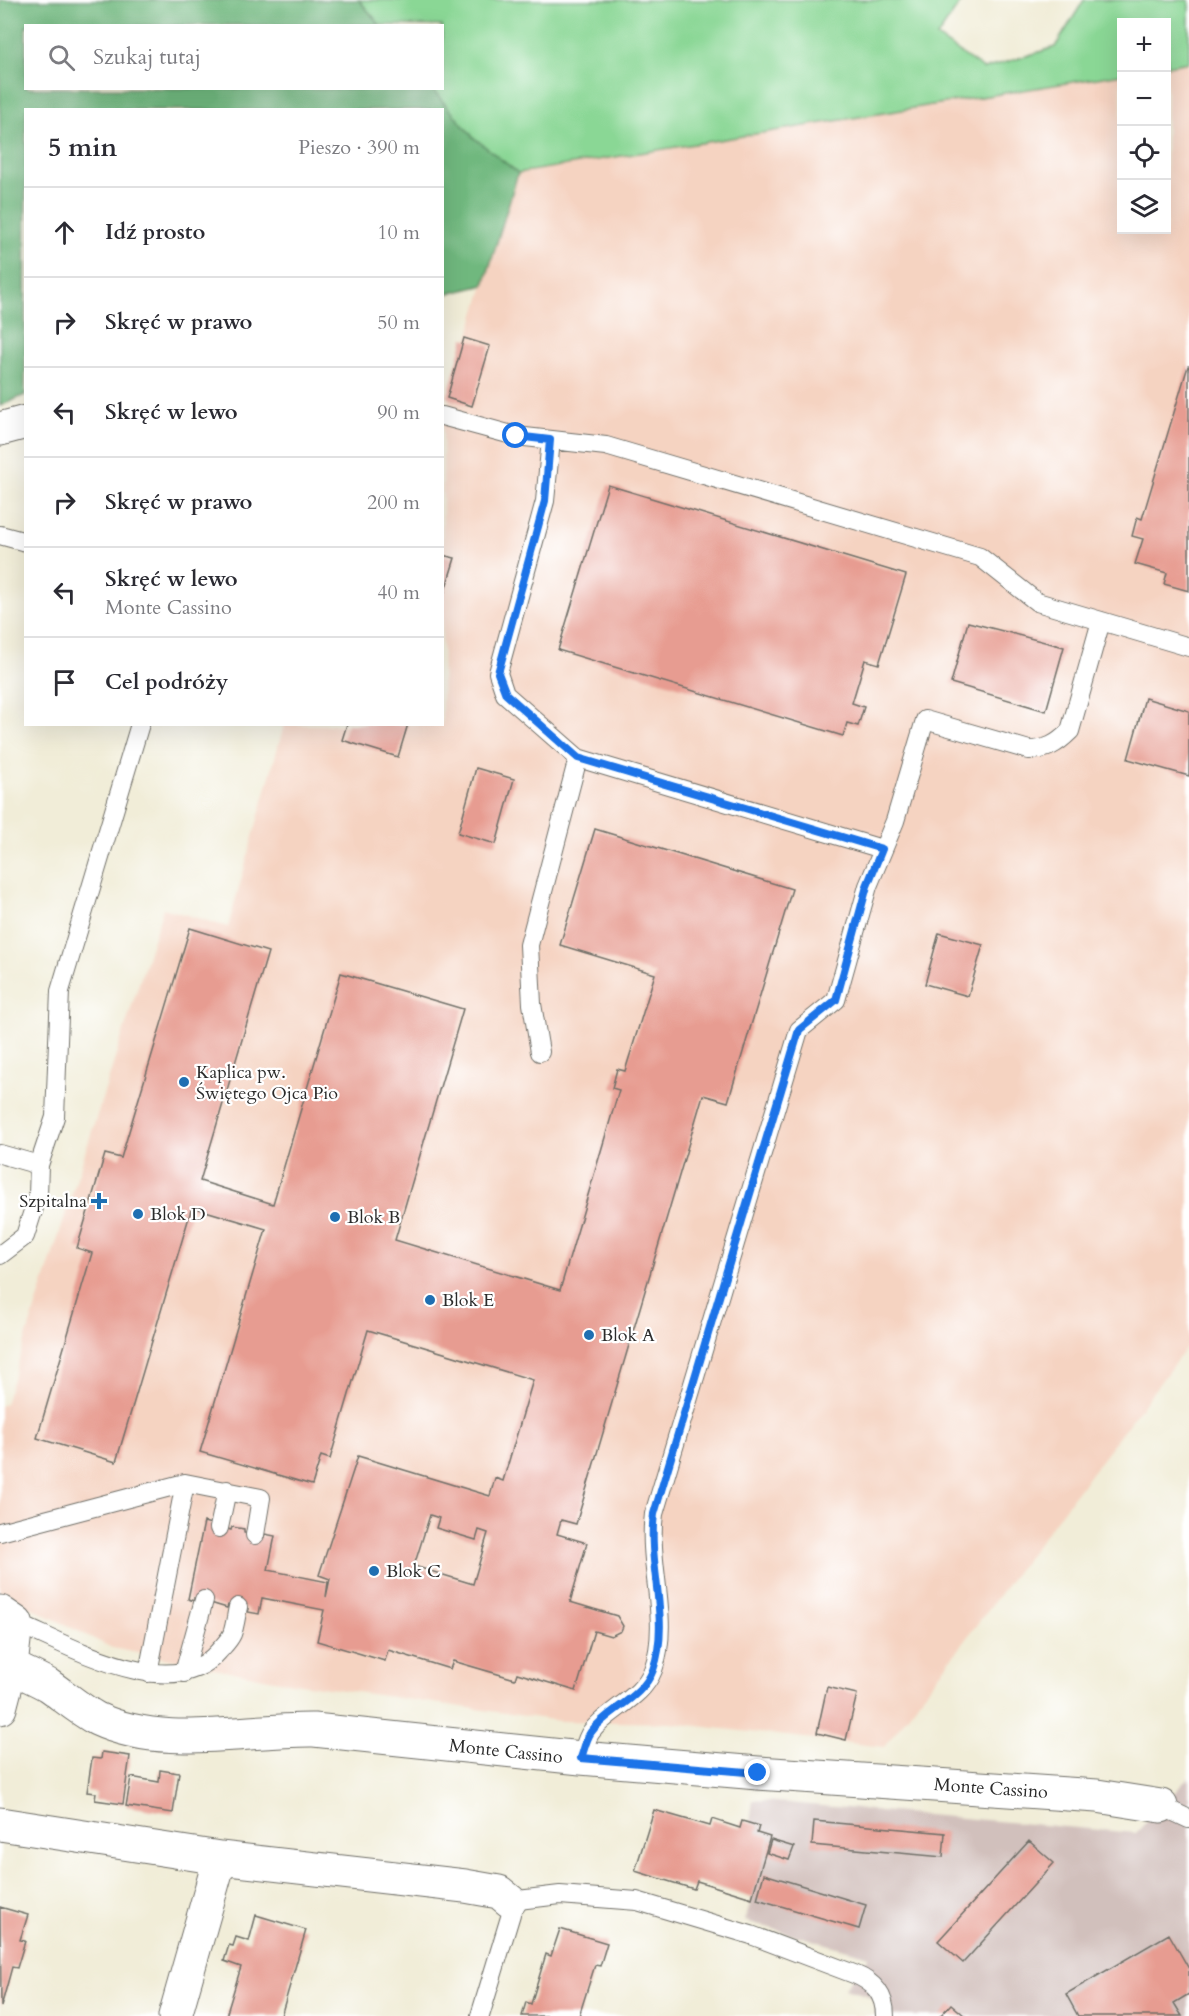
<!DOCTYPE html>
<html lang="pl">
<meta charset="utf-8">
<style>
:root{--surface:#fff;--page:#f2f2f3;--text:#2b2b33;--muted:#7c7c81;--line:#e1e1e2}
body{margin:0;font-family:Cardo,serif;background:var(--page);color:var(--text)}
.controls{position:absolute;right:18px;top:18px;display:grid;overflow:hidden;border-radius:0px;box-shadow:0 6px 24px #0002}
.controls button{width:54px;height:54px;display:grid;place-items:center;padding:0;border:0;border-bottom:2px solid var(--line);background:var(--surface);color:var(--text);font:30px sans-serif}
.stop{position:absolute;width:18px;height:18px;margin:-14px;border:4px solid #1a73e8;border-radius:50%;background:#fff}
.stop.end{background:#1a73e8;border-color:#fff;box-shadow:0 2px 6px #0008}
.list{margin:0;padding:0;list-style:none}
h2{display:flex;justify-content:space-between;align-items:center;height:78px;margin:0;padding:0 24px;font-size:26px}
h2 small{font-size:20px;font-weight:400;color:var(--muted)}
.list li{display:grid;grid-template-columns:39px 1fr auto;gap:18px;align-items:center;box-sizing:border-box;height:90px;padding:0 24px;border-top:2px solid var(--line)}
.list b{display:block;font-size:22px;white-space:nowrap}
.list p{margin:0;font-size:20px;white-space:nowrap;color:var(--muted)}
.list em{font-size:20px;font-style:normal;color:var(--muted)}
.icon{flex:none;width:33px;height:33px;fill:none;stroke:currentColor;stroke-width:2;stroke-linecap:round;stroke-linejoin:round}
.map{position:relative;flex:none;width:1189px;height:2016px;overflow:hidden}
.search{position:absolute;background:var(--surface);box-shadow:0 6px 24px #0002;left:24px;top:24px;width:420px;height:66px;display:flex;align-items:center;gap:15px;box-sizing:border-box;padding:0 21px;border-radius:0px;color:var(--muted);font-size:22px}
.panel{position:absolute;background:var(--surface);box-shadow:0 6px 24px #0002;left:24px;top:108px;width:420px;height:618px;border-radius:0px}
.map>svg:first-child{display:block}
.built{fill:#f5d3c1}
.industrial{fill:#d1c0bc}
.green{fill:#8ad795;stroke:#5a8160;stroke-width:1.5}
.forest{fill:#6fb87e;stroke:#4d7254;stroke-width:1.5}
.building{fill:#e79c91;fill-rule:evenodd}
.lines{fill:none;stroke-linecap:round;stroke-linejoin:round}
.service-casing{stroke:#706f68;stroke-width:20}
.minor-casing{stroke:#706f68;stroke-width:35}
.service{stroke:#fff;stroke-width:18}
.minor{stroke:#fff;stroke-width:33}
.route{stroke:#1a73e8;stroke-width:8}
.poi-dot{fill:#1f6fb2;stroke:#fff;stroke-width:2}
.labels{text-anchor:middle;stroke-width:4.5;stroke-linejoin:round;paint-order:stroke}
.poi-label{font-size:18px;fill:#2b2b2b;stroke:#fff;text-anchor:start}
.street-label{font-size:18px;fill:#2b2b2b;stroke:#fff}
</style>
<div class="map">
<svg width="1189" height="2016" viewBox="0 0 1189 2016">
<rect width="100%" height="100%" fill="#fff"/>
<filter id="ink" filterUnits="userSpaceOnUse"><feTurbulence type="fractalNoise" baseFrequency=".0167" numOctaves="2"/><feDisplacementMap in="SourceGraphic" scale="12" xChannelSelector="R" yChannelSelector="G"/><feConvolveMatrix kernelMatrix="1 2 1 2 8 2 1 2 1" color-interpolation-filters="sRGB"/></filter>
<filter id="wash" filterUnits="userSpaceOnUse"><feTurbulence type="fractalNoise" baseFrequency=".008" numOctaves="4" result="noise"/><feDisplacementMap in="SourceGraphic" scale="24" xChannelSelector="R" yChannelSelector="G"/><feGaussianBlur stdDeviation="1.35" result="paint"/><feColorMatrix in="noise" values="0 0 0 0 0 0 0 0 0 0 0 0 0 0 0 0 0 1.4 0 .05"/><feComposite in="paint" operator="in"/></filter>
<g filter="url(#wash)">
<rect width="100%" height="100%" fill="#f1edd8"/>
<path class="built" d="M1189,62v1282l-305,403 -213,-24 -111,-2 -281,-40 -167,-33 -112,-56v-186l5,-2 158,-496 65,19 56,-202 158,-1 1,-304 75,-247 603,-99 1,156h44l1,-164z"/>
<path class="industrial" d="M1189,1777v239h-315v-16l-10,-6 -20,-5 25,-33 -124,-35 25,-84 -13,-4 1,-7 -8,-3 3,-23 383,33z"/>
<path class="green" d="M359,0h603l-25,37 47,32 71,-22 29,-47h105v62l-22,4 -1,-44h-44l-1,52 -603,99 -45,-36 -41,-48 10,-1v-62l-62,-1z"/>
<path class="forest" d="M0,0h359l21,25 -354,1v62l406,1 41,48 45,36 -34,112 -41,10 -1,-185h-416l-1,285 -25,11z"/>
<g id="blocks">
<path class="building" d="M464,338l26,8 -18,60 -25,-8z
M1188,366h1v225l-25,-7 3,-11 -32,-9 8,-25 -11,-3 5,-19 5,2z
M608,485l298,90 -27,89 -14,-4 -13,43 12,4 -6,19 -11,-3 -4,13 -285,-86z
M442,555l13,3 -12,39 -1,-1z
M968,622l96,25 -18,64 -95,-28z
M1145,698l44,13v65l-61,-17z
M347,724h61l-10,33 -56,-17z
M476,768l38,11 -18,65 -38,-11z
M595,829l197,60 -64,213 -25,-7 -127,429 -15,-4 -4,14 30,9 -17,59 47,14 6,10 -2,5 -10,5 -17,-5 -18,60 -59,-18 -2,6 -62,-18 -3,8 -62,-19 -3,11 -68,-20 7,-31 -62,-12 -3,16 -11,-2 1,-3 -21,-4 -1,3 -33,-10v3l-6,-2 16,-77 27,8 1,-3 12,2v4l20,4 1,-3 10,2 -7,34 60,12 -2,15 4,-18 -11,-4 39,-119 132,40 5,-18 8,3 30,-101 -165,-50 -38,129 -9,-3 -9,29 -112,-33 66,-223 -74,-22 -76,255 -79,-24 55,-185 -15,-5 28,-94 16,4 69,-230 78,24 -68,229 73,23 68,-231 122,36 -68,231 165,50 59,-200 -7,-2 5,-19 8,2 30,-97 -95,-29zM430,1515l9,3 -3,10 40,12 3,-10 9,3 -15,51 -59,-18z
M939,933l44,12 -15,51 -43,-12z
M827,1687l30,7 -11,46 -29,-7z
M102,1752l28,4 -7,48 -28,-4 1,-7 -9,-1 5,-34 9,1z
M160,1770l19,3 -6,40 -47,-7 5,-29 28,5z
M654,1810l56,16 2,-7 28,9 2,-7 17,5 -2,7 13,4 -18,61 -55,-17 -3,8 -59,-18z
M814,1821l131,12 -2,24 -131,-12z
M771,1840l23,7 -5,13 -22,-7z
M1029,1841l25,22 -91,100 -25,-22z
M764,1874l102,31 -7,24 -102,-30z
M0,1907l28,8 -8,25 5,1 -8,27 -5,-1 -11,40z
M256,1915l50,15 -25,86h-55l15,-49 -17,-6 5,-16 4,1 3,-9 13,4z
M560,1929l47,14 -7,23 -5,-1 -16,51h-57l4,-14 5,2 15,-50 5,2z
M1169,1934l20,35v25l-15,9 8,13h-104l-12,-22z
M951,2004l14,12h-25z"/>
</g>
</g>
<g filter="url(#ink)">
<use href="#blocks" fill-opacity="0" stroke="#706f68" stroke-width="1.5"/>
<g class="lines">
<g class="service-casing">
<path id="service" d="M442,416l74,20 90,10 374,111 57,45 152,45
M0,535l26,7
M578,758l304,91
M540,1052l-8,-48 -3,-59 49,-187 -73,-64 -7,-21 47,-172 6,-61
M0,1154l39,11
M0,1255l25,-19 13,-41 1,-30 16,-48 5,-126 80,-267
M219,1528l8,-38
M0,1532l185,-49 76,15 -6,37
M16,1623c51,21 156,83 202,29 4,-5 11,-11 14,-18 3,-8 4,-18 6,-27
M148,1673l37,-190
M184,1673l20,-73
M581,1758c3,-8 5,-19 10,-26 17,-23 51,-33 62,-62 18,-50 -6,-104 1,-156l145,-484 37,-30 32,-114 27,-65 30,-101 104,30c18,0 28,-6 41,-19l31,-110
M1161,1806l28,13
M480,2016l31,-102 -1,-13 50,-6 77,6 114,34 103,39c20,8 31,20 31,42"/>
</g>
<g class="minor-casing">
<path id="minor" d="M0,429l26,-7
M0,1612l16,11 -5,43c12,7 25,12 37,19 16,11 32,25 49,34 67,31 146,10 217,11l267,28 177,15 339,23 64,10
M0,1708l11,-42
M0,1824l220,34 245,28 34,6 11,9
M175,2016l45,-158"/>
</g>
<use href="#service" class="service"/>
<use href="#minor" class="minor"/>
</g>
</g>
<g class="lines" filter="url(#ink)">
<path class="route" d="M516,436l34,4 -5,61 -47,172 8,21 72,64 304,91 -15,37 -31,114 -37,30 -145,484c-7,52 17,106 -1,156 -11,29 -45,39 -62,62 -5,7 -7,18 -10,26l177,15"/>
</g>
<g class="poi-dot">
<circle cx="184" cy="1082" r="6"/>
<path d="M96 1192h6v6h6v6h-6v6h-6v-6h-6v-6h6z"/>
<circle cx="138" cy="1214" r="6"/>
<circle cx="335" cy="1217" r="6"/>
<circle cx="430" cy="1300" r="6"/>
<circle cx="589" cy="1335" r="6"/>
<circle cx="374" cy="1571" r="6"/>
</g>
<g class="labels">
<g class="poi-label">
<text x="196" y="1078">Kaplica pw.<tspan x="196" dy="21">Świętego Ojca Pio</tspan></text>
<text x="87" y="1207" text-anchor="end">Szpitalna</text>
<text x="150" y="1220">Blok D</text>
<text x="347" y="1223">Blok B</text>
<text x="442" y="1306">Blok E</text>
<text x="601" y="1341">Blok A</text>
<text x="386" y="1577">Blok C</text>
</g>
<g class="street-label">
<text transform="translate(506 1751) rotate(6)" y="6">Monte Cassino</text>
<text transform="translate(991 1788) rotate(4)" y="6">Monte Cassino</text>
</g>
</g>
</svg>
<div class="controls">
<button>+</button>
<button>−</button>
<button><svg class="icon" aria-label="locate" viewBox="0 0 24 24"><circle cx="12" cy="12" r="6"/><path d="M12 2v4M12 18v4M2 12h4M18 12h4"/></svg></button>
<button><svg class="icon" aria-label="layers" viewBox="0 0 24 24"><path d="M12 4l9 5-9 5-9-5zM3 14l9 5 9-5"/></svg></button>
</div>
<div class="stop" style="left:516px;top:436px"></div>
<div class="stop end" style="left:758px;top:1773px"></div>
<div class="search"><svg class="icon" aria-label="search" viewBox="0 0 24 24"><circle cx="10" cy="10" r="6"/><path d="M15 15l6 6"/></svg>Szukaj tutaj</div>
<section class="panel">
<h2>5 min<small>Pieszo · 390 m</small></h2>
<ul class="list">
<li><svg class="icon" aria-label="ahead" viewBox="0 0 24 24"><path d="M12 20V5M6 11l6-6 6 6"/></svg><div><b>Idź prosto</b></div><em>10 m</em></li>
<li><svg class="icon" aria-label="right" viewBox="0 0 24 24"><path d="M7 20v-9h11M14 6l5 5-5 5"/></svg><div><b>Skręć w prawo</b></div><em>50 m</em></li>
<li><svg class="icon" aria-label="left" viewBox="0 0 24 24"><path d="M17 20v-9H6M10 6l-5 5 5 5"/></svg><div><b>Skręć w lewo</b></div><em>90 m</em></li>
<li><svg class="icon" aria-label="right" viewBox="0 0 24 24"><path d="M7 20v-9h11M14 6l5 5-5 5"/></svg><div><b>Skręć w prawo</b></div><em>200 m</em></li>
<li><svg class="icon" aria-label="left" viewBox="0 0 24 24"><path d="M17 20v-9H6M10 6l-5 5 5 5"/></svg><div><b>Skręć w lewo</b><p>Monte Cassino</p></div><em>40 m</em></li>
<li><svg class="icon" aria-label="arrive" viewBox="0 0 24 24"><path d="M6 21V4h12l-3 4 3 4H6"/></svg><div><b>Cel podróży</b></div></li>
</ul>
</section>
</div>
